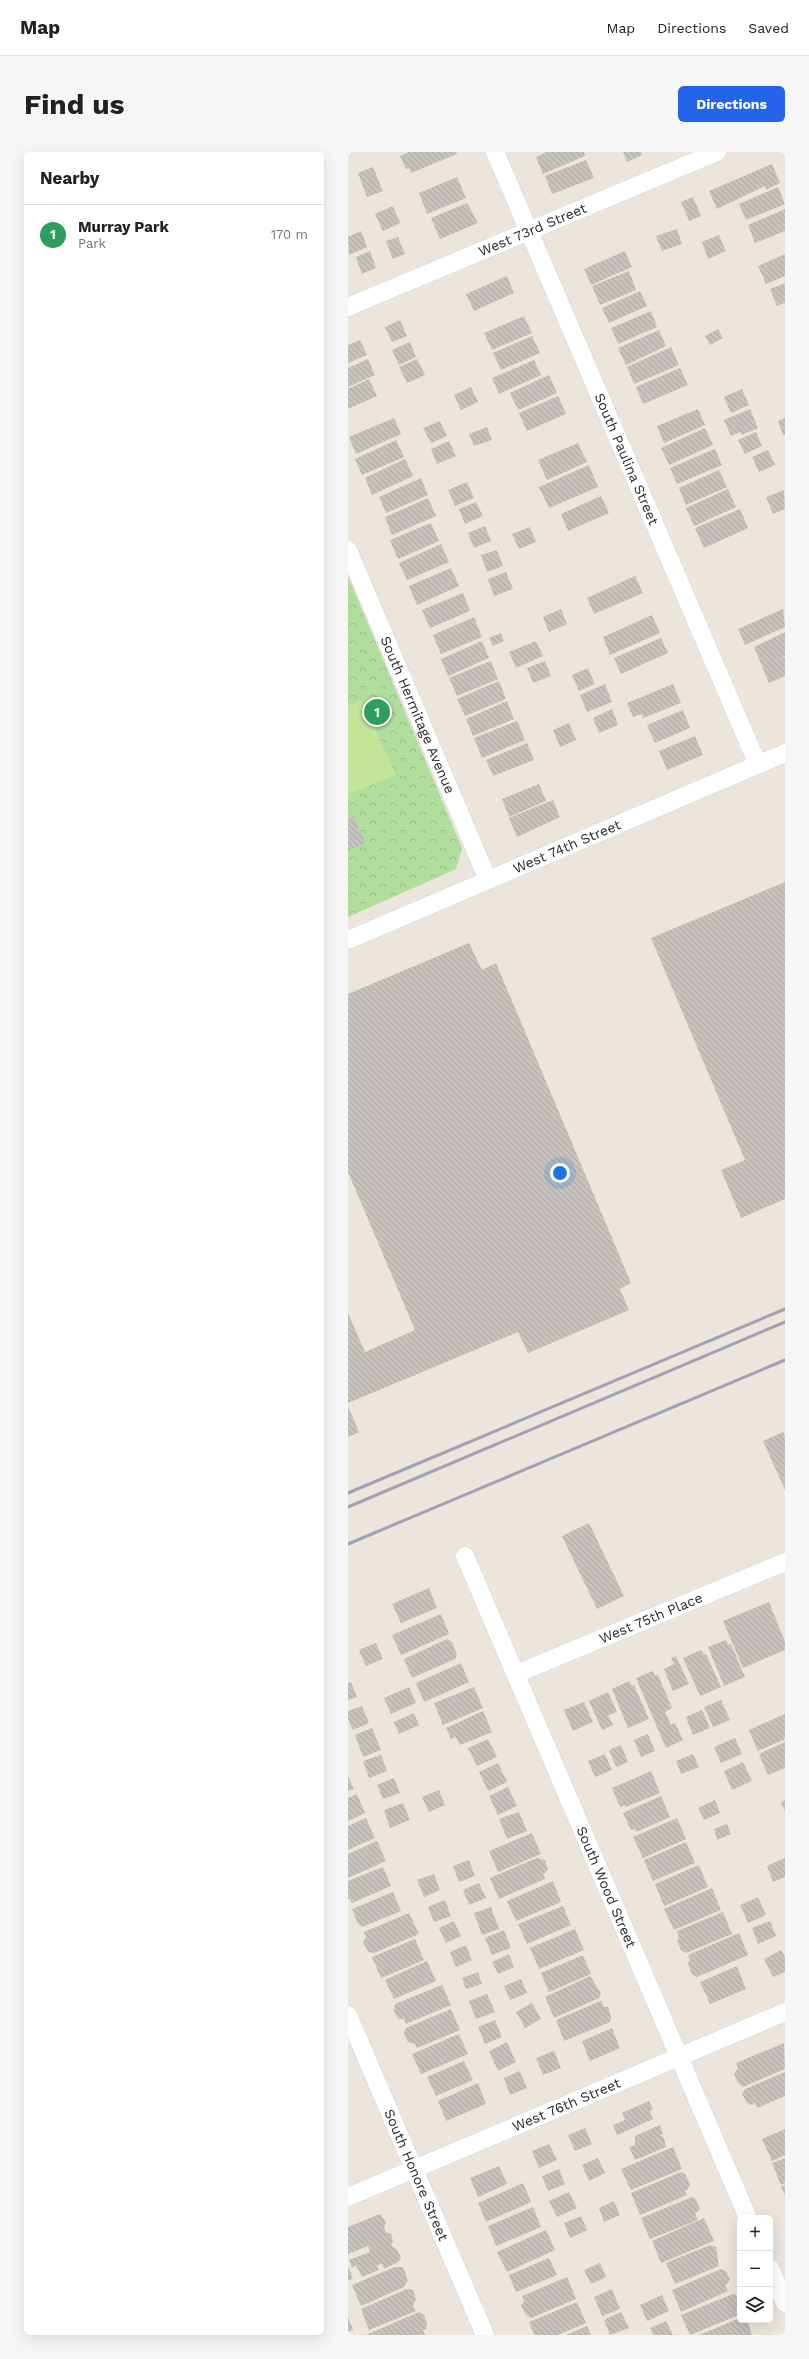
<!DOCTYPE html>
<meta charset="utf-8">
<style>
:root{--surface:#fff;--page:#f6f6f6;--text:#202124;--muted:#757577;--line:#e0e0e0;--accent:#2563eb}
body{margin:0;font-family:"Work Sans",sans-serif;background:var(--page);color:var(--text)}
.controls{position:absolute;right:12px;bottom:12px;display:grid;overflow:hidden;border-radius:6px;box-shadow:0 4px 16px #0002}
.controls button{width:36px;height:36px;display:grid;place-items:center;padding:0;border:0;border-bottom:1px solid var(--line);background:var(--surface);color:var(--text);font:20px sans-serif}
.you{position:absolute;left:212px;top:1021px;width:14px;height:14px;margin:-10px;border:3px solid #fff;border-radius:50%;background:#1a73e8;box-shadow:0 0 0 6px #1a73e833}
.badge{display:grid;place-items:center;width:26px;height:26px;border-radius:50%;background:var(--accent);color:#fff;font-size:13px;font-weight:700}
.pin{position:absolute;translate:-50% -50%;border:2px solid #fff;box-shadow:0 1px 4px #0006}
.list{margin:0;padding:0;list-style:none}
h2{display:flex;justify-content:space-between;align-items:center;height:52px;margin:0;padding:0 16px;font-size:17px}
h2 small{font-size:13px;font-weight:400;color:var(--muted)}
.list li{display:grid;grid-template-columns:26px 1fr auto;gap:12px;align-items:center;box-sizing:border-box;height:60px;padding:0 16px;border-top:1px solid var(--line)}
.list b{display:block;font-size:15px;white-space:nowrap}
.list p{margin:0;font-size:13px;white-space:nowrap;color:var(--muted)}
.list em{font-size:13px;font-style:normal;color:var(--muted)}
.icon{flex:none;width:22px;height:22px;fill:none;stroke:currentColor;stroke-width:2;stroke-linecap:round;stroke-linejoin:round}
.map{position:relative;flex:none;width:437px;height:2183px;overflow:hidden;border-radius:6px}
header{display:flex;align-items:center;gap:24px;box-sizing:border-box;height:56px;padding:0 20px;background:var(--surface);border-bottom:1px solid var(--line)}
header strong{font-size:19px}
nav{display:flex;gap:22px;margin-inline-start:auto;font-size:14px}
.intro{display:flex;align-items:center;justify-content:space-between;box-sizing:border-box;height:96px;padding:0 24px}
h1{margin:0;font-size:28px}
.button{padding:10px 18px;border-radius:6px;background:var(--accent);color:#fff;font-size:14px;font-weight:700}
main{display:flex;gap:24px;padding:0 24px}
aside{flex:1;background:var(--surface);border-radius:6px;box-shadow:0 4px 16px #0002}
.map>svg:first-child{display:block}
.park{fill:url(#park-crowns)}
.pitch{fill:#c3e598}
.building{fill:url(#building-back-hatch)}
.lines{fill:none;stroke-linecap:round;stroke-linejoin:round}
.minor-casing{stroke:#d2d4e1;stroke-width:19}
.minor{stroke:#fff;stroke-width:18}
.rail{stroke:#9fa2b3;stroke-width:3}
.labels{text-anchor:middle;stroke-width:3.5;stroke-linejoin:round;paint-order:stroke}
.street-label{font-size:14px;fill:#292929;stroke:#fff}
</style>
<header>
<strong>Map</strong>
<nav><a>Map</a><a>Directions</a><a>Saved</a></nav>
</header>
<div class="intro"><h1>Find us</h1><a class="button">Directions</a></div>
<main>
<aside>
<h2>Nearby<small></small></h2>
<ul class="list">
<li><span class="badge" style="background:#2e9e5b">1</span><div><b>Murray Park</b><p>Park</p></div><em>170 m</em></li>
</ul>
</aside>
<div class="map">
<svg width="437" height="2183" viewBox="0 0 437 2183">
<defs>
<pattern id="park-crowns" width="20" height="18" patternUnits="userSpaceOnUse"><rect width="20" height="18" fill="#b1de9c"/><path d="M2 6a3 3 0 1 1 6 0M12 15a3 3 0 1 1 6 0" fill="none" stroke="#98be86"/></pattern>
<pattern id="building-back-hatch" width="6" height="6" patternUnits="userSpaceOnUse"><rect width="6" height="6" fill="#c6c2bc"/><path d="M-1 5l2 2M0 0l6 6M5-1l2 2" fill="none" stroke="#aaa7a2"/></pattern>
</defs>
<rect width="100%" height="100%" fill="#ebe5dc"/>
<path class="park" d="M0,424l114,272 -6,21 -108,48z"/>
<path class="pitch" d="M14,548l34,75 -48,19v-88z"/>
<path class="building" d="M61,0h47l1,2 -46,19 -2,-5 -3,1 -6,-13z
M199,0h37l1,4 -42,18 -7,-17z
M275,0h18l1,3 -15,7z
M238,8l8,18 -42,16 -7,-18z
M424,12l8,19 -14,7 -1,-4 -48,23 -8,-18z
M25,15l10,24 -16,6 -9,-24z
M109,25l9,21 -39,16 -8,-21z
M430,35l7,17 -39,16 -7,-16z
M345,45l8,19 -12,5 -8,-19z
M119,51l11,20 -38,16 -9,-21z
M45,54l7,17 -17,8 -8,-17z
M437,57v22l-30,12 -7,-18z
M329,77l5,15 -20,7 -6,-15z
M13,79l6,16 -18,8 -1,-18z
M371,83l7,16 -18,8 -6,-17z
M50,85l7,17 -12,5 -7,-18z
M22,99l6,17 -14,6 -6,-17z
M277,99l7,16 -41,18 -7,-16z
M437,102v22l-19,8 -8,-18z
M281,119l7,19 -36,15 -8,-19z
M159,124l7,17 -40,18 -8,-17z
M437,131v20l-8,3 -7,-17z
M292,139l7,15 -38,17 -7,-15z
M303,159l6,16 -39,17 -7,-16z
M176,164l8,17 -40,17 -8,-17z
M52,168l7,16 -15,6 -7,-15z
M370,177l5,9 -13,7 -5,-9z
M311,178l7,16 -40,19 -8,-17z
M184,184l8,17 -39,17 -8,-17z
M12,188l7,15 -19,8v-18z
M62,190l6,15 -17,8 -7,-15z
M323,195l8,18 -45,19 -7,-17z
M20,207l7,16 -27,12v-19z
M69,207l8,16 -18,8 -8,-16z
M186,208l7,15 -42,19 -7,-16z
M332,216l8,17 -45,19 -7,-17z
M201,223l8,18 -39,17 -8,-17z
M21,227l8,17 -29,13v-20z
M123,235l7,15 -17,8 -7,-15z
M394,237l7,16 -18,8 -7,-16z
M210,244l8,18 -39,17 -8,-18z
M350,257l7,16 -41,18 -7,-17z
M402,257l8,19 -16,7 -2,-3 -9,4 -7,-16z
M46,266l7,16 -45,20 -7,-17z
M437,266v17h-2l-5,-14z
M92,269l7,15 -16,7 -8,-15z
M139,275l5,13 -18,6 -5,-12z
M357,276l8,17 -44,20 -8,-17z
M408,280l6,14 -17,8 -7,-14z
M48,288l8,17 -42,18 -7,-16z
M101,289l7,15 -19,8 -6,-15z
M230,291l9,19 -40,18 -9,-20z
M367,297l7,16 -45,19 -7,-16z
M420,298l7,15 -16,7 -7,-15z
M57,307l8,17 -41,19 -7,-17z
M241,313l9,22 -49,21 -10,-21z
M371,318l8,17 -41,18 -7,-17z
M73,326l7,17 -42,18 -7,-16z
M119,330l7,16 -19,8 -7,-16z
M380,337l8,18 -42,19 -8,-18z
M436,338l1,19 -12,5 -7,-17z
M253,344l8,17 -41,18 -7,-17z
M80,346l8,18 -44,19 -7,-18z
M128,350l7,14 -18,8 -6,-15z
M392,357l8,19 -44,20 -9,-20z
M83,371l8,18 -41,18 -8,-19z
M137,374l6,15 -17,7 -6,-15z
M182,375l6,15 -17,7 -7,-15z
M93,392l8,18 -42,18 -8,-17z
M149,398l6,16 -16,6 -6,-17z
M103,416l8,18 -42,19 -8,-19z
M158,420l7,17 -19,7 -6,-17z
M287,424l8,17 -49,21 -7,-16z
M115,441l7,18 -40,17 -8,-18z
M213,457l6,15 -18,8 -6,-15z
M435,457l2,18 -40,18 -7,-16z
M304,463l8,18 -50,22 -7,-18z
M126,465l8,20 -41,17 -8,-19z
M437,480v24l-8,4 8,-3v19l-16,7 -15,-36z
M153,481l3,8 -11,5 -4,-8z
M313,486l7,15 -47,21 -7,-16z
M134,489l7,17 -41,18 -7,-17z
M188,489l7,15 -27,12 -7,-16z
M143,509l7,18 -41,17 -8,-18z
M197,509l6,15 -18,7 -6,-15z
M240,516l7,16 -16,7 -7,-16z
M151,529l7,18 -41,17 -8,-17z
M257,532l7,18 -25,10 -7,-17z
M325,532l8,19 -38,15 -1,-4 -9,3 -6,-14z
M159,549l7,18 -41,17 -7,-17z
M264,557l6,16 -19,8 -6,-15z
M335,558l7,18 -35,15 -8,-18z
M169,569l8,19 -43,18 -8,-20z
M221,571l7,17 -16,7 -7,-17z
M347,584l8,19 -36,15 -8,-19z
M179,591l7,17 -41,16 -7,-16z
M191,632l7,17 -37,16 -7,-18z
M205,648l7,17 -43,20 -8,-19z
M5,664l12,27 -17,8v-32z
M437,730v317l-44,19 -20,-48 24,-10 -94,-222z
M121,791l13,27 14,-7 135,320 -11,6 9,21 -101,43 -10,-21 -170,71v-90l17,39 50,-22 -67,-158v-178z
M0,1254l11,26 -11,5z
M435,1280l2,4v54l-22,-49z
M241,1371l35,73 -27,13 -35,-73z
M81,1436l8,20 -36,15 -9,-19z
M421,1450l16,40v8l-42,18 -20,-47z
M93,1462l8,20 -48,21 -9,-20z
M99,1487l5,3 5,13 -2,4 -43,19 -8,-19z
M378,1488l2,5 3,-1 14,33 -21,9 -16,-39z
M28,1491l7,16 -17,7 -7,-16z
M353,1498l3,5 2,-1 15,33 -21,9 -17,-38z
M328,1504l13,28 -16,7 -9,-22 10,-5 -3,-6z
M113,1511l8,19 -45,20 -8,-19z
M305,1519l2,5 3,-1 14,33 -7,4 6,13 4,-2 8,17 -17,8 -30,-70z
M281,1529l3,5 2,-1 15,34 -21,9 -16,-39z
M3,1530l6,15 -9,3v-17z
M61,1535l7,16 -25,11 -7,-16z
M126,1535l9,21 -40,17 -9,-22z
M260,1540l9,20 -9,3 5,10 -11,5 -13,-29z
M373,1548l9,20 -17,7 -9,-20z
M236,1550l9,20 -20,9 -9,-21z
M14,1554l7,17 -16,7 -5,-11v-8z
M354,1558l8,18 -17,7 -7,-18z
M135,1559l9,21 -32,13 -4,-8 -5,2 -5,-11z
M66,1561l5,12 -20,9 -5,-12z
M437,1562v25l-27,12 -9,-21z
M24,1576l9,22 -18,7 -8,-22z
M300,1582l7,17 -14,6 -7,-17z
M387,1586l7,16 -21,9 -7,-16z
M140,1587l9,18 -20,9 -9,-18z
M437,1590v26l-17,7 -9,-21z
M273,1593l7,17 -12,5 -7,-17z
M257,1602l7,16 -17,7 -7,-16z
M345,1602l6,13 -18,7 -5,-13z
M33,1603l6,16 -18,7 -6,-17z
M395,1610l9,19 -20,9 -8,-19z
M150,1611l9,19 -19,9 -9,-19z
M303,1619l9,22 -34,14v-2l-6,2 -8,-19z
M0,1624l6,13 -6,2z
M46,1626l6,15 -17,6 -6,-14z
M160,1635l9,19 -19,9 -9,-19z
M91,1638l6,15 -16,7 -7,-15z
M9,1642l8,19 -17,8v-23z
M313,1644l9,21 -34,15 -1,-3 -4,1 -8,-17z
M367,1648l5,13 -16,7 -6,-12z
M437,1648v11l-4,-9z
M55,1651l7,17 -20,8 -6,-18z
M171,1660l8,19 -20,8 -8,-20z
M18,1666l9,20 -27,12v-24z
M329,1666l9,21 -43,19 -10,-21z
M379,1672l4,10 -14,6 -3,-11z
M184,1681l9,21 -43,18 -9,-21z
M29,1689l9,20 -38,17v-24z
M338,1690l9,21 -42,18 -9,-21z
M189,1706l8,2 3,10 -5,4 2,5 -46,20 -9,-21z
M437,1706v19l-12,5 -6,-16z
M121,1708l6,16 -16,6 -6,-16z
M351,1713l9,22 -44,19 -9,-22z
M35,1715l8,19 -39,17 -2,-4h-2v-18z
M86,1722l6,16 -16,7 -7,-17z
M205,1729l8,21 -45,19 -9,-20z
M131,1731l7,15 -17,7 -6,-15z
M364,1736l9,22 -47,20 -10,-21z
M45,1740l8,19 -39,16 -5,-5 -5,-13z
M410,1745l8,18 -18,8 -8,-18z
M97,1748l6,16 -17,6 -6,-15z
M215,1754l8,19 -44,19 -9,-20z
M143,1755l8,22 -17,6 -8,-22z
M375,1760l9,22 -46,19 -5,-3 -4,-9 2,-4 -2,-6z
M61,1761l10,21 -45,19 -6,-1 -5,-10 3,-5 -2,-5z
M106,1769l7,15 -15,7 -7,-15z
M422,1769l6,15 -18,8 -6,-16z
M227,1777l9,21 -45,19 -9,-21z
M156,1778l7,18 -19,7 -7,-17z
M391,1781l9,22 -51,22 -5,-3 -4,-10 2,-5 -2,-4z
M67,1787l9,21 -43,18 -9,-21z
M118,1793l6,15 -16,7 -6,-15z
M433,1798l4,7v15l-12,5 -9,-18z
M161,1802l5,13 -16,7 -6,-12z
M235,1803l8,19 -42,18 -8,-19z
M79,1809l9,20 -42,18 -9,-19z
M389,1814l9,23 -36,15 -10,-22z
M130,1820l4,12 -16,5 -4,-11z
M242,1824l11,17 -2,5 -45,20 -9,-21z
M173,1827l6,14 -17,7 -6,-14z
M94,1833l9,20 -45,19 -2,-5h-6l-4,-8 1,-7z
M139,1842l8,18 -19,7 -7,-18z
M253,1849l3,6h4l3,10 -1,5 -46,19 -8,-21z
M184,1851l9,16 -16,9 -9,-16z
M103,1857l9,21 -43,18 -2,-4 -7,-2 -4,-9 2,-5z
M147,1868l7,17 -17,7 -7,-17z
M264,1876l8,20 -30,13 -8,-20z
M111,1882l9,20 -47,20 -9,-20z
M159,1890l9,20 -18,9 -9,-20z
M436,1891l1,26 -42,18 -5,-4 -4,-9 4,-6 -2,-5z
M206,1899l7,17 -18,7 -7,-17z
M116,1909l9,19 -37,16 -9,-19z
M172,1919l7,17 -17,7 -6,-17z
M437,1920v24l-28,12 -2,-5 -4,2 -4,-2 -5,-9 3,-5z
M130,1931l8,21 -40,17 -8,-20z
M301,1949l4,8 -3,2 3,8 -36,16 -4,-10 12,-5 -3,-7z
M312,1973l3,9 -3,1 4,3 2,9 -31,13 -6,-13 6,-2v-9z
M237,1976l7,16 -17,7 -7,-16z
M437,1977v26l-13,6 -10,-22z
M201,1992l8,16 -18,8 -7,-17z
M325,1995l9,22 -51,21 -10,-21z
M250,2006l7,15 -16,8 -7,-16z
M437,2006v25l-4,2 -9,-22z
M151,2014l8,18 -29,13 -8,-19z
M211,2017l6,15 -17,7 -6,-15z
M333,2020l4,2 5,10 -2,5 -3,2 2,4 -47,20 -9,-22z
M175,2031l8,19 -45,20 -8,-19z
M437,2033v10l-4,-8z
M221,2040l8,16 -20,9 -8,-16z
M344,2045l4,2 4,10 -5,5 3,6 -48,19 -9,-21z
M266,2049l6,14 -16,7 -5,-14z
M185,2055l8,20 -45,19 -8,-20z
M32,2062l6,8 -2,5 2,5 5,2 2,7 -2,4 7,6 3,7 -3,4 -14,7 -2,-5 -5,1 2,5 -17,7 -6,-12 -4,3 -3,-8 21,-8 -2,-6 -20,8v-27z
M233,2064l6,14 -17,8 -6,-15z
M356,2066l10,23 -53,22 -9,-22z
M198,2078l9,20 -48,22 -10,-20z
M362,2093l6,2 3,19 -44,18 -9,-21z
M201,2106l8,17 -41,17 -7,-17z
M252,2111l6,14 -15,7 -7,-14z
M0,2115l5,11 -5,3z
M47,2115h8l5,13 -4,7 -43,19 -9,-21z
M373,2117l5,2 4,9 -5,6 3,5 -47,21 -9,-22z
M219,2125l9,22 -45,19 -5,-3 -5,-10 3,-3 -2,-6z
M59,2137l6,1 3,9 -3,7 3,5 -47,19 -8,-21z
M264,2137l8,20 -18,7 -8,-19z
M385,2142l3,1 4,9 -4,5 3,6 -49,20 -9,-20z
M314,2143l7,16 -22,10 -7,-16z
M229,2150l9,21 -28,12h-24l-5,-13z
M71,2160l5,3 3,9 -1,5 -3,1 2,5h-59z
M273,2160l8,16 -19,7 -6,-15z
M0,2165l5,13 -5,2z
M392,2166v2h7l5,15h-53z
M318,2169l7,14h-20l-3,-7z
M239,2174l4,9h-25z"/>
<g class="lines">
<g class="minor-casing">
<g id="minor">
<path id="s1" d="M147,0l263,613"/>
<path id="s2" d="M0,155l369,-155"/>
<path id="s3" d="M0,398l140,330"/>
<path id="s4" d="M0,788l437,-187"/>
<path id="s5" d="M117,1404l283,662"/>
<path id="s6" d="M168,1522l269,-112"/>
<path id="s7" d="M0,1863l137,320"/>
<path id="s8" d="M0,2045l437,-185"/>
<path d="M422,2116l15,35"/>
</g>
</g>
<use href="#minor" class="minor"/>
<path class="rail" d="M0,1341l437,-184
M0,1355l437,-185
M0,1392l437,-184"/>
</g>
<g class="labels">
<g class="street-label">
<text dy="5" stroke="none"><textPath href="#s2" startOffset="200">West 73rd Street</textPath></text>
<text dy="5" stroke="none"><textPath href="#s1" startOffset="334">South Paulina Street</textPath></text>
<text dy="5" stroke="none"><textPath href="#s3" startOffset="179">South Hermitage Avenue</textPath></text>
<text dy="5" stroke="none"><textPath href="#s4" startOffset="238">West 74th Street</textPath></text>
<text dy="5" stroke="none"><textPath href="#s6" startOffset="146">West 75th Place</textPath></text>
<text dy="5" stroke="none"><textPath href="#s5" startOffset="360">South Wood Street</textPath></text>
<text dy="5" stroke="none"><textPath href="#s8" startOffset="237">West 76th Street</textPath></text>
<text dy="5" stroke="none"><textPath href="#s7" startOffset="174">South Honore Street</textPath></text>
</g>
</g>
</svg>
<div class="controls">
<button>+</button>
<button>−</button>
<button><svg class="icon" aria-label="layers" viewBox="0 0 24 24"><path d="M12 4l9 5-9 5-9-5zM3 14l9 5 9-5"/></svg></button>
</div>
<div class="you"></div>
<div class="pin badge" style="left:29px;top:560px;background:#2e9e5b">1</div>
</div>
</main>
